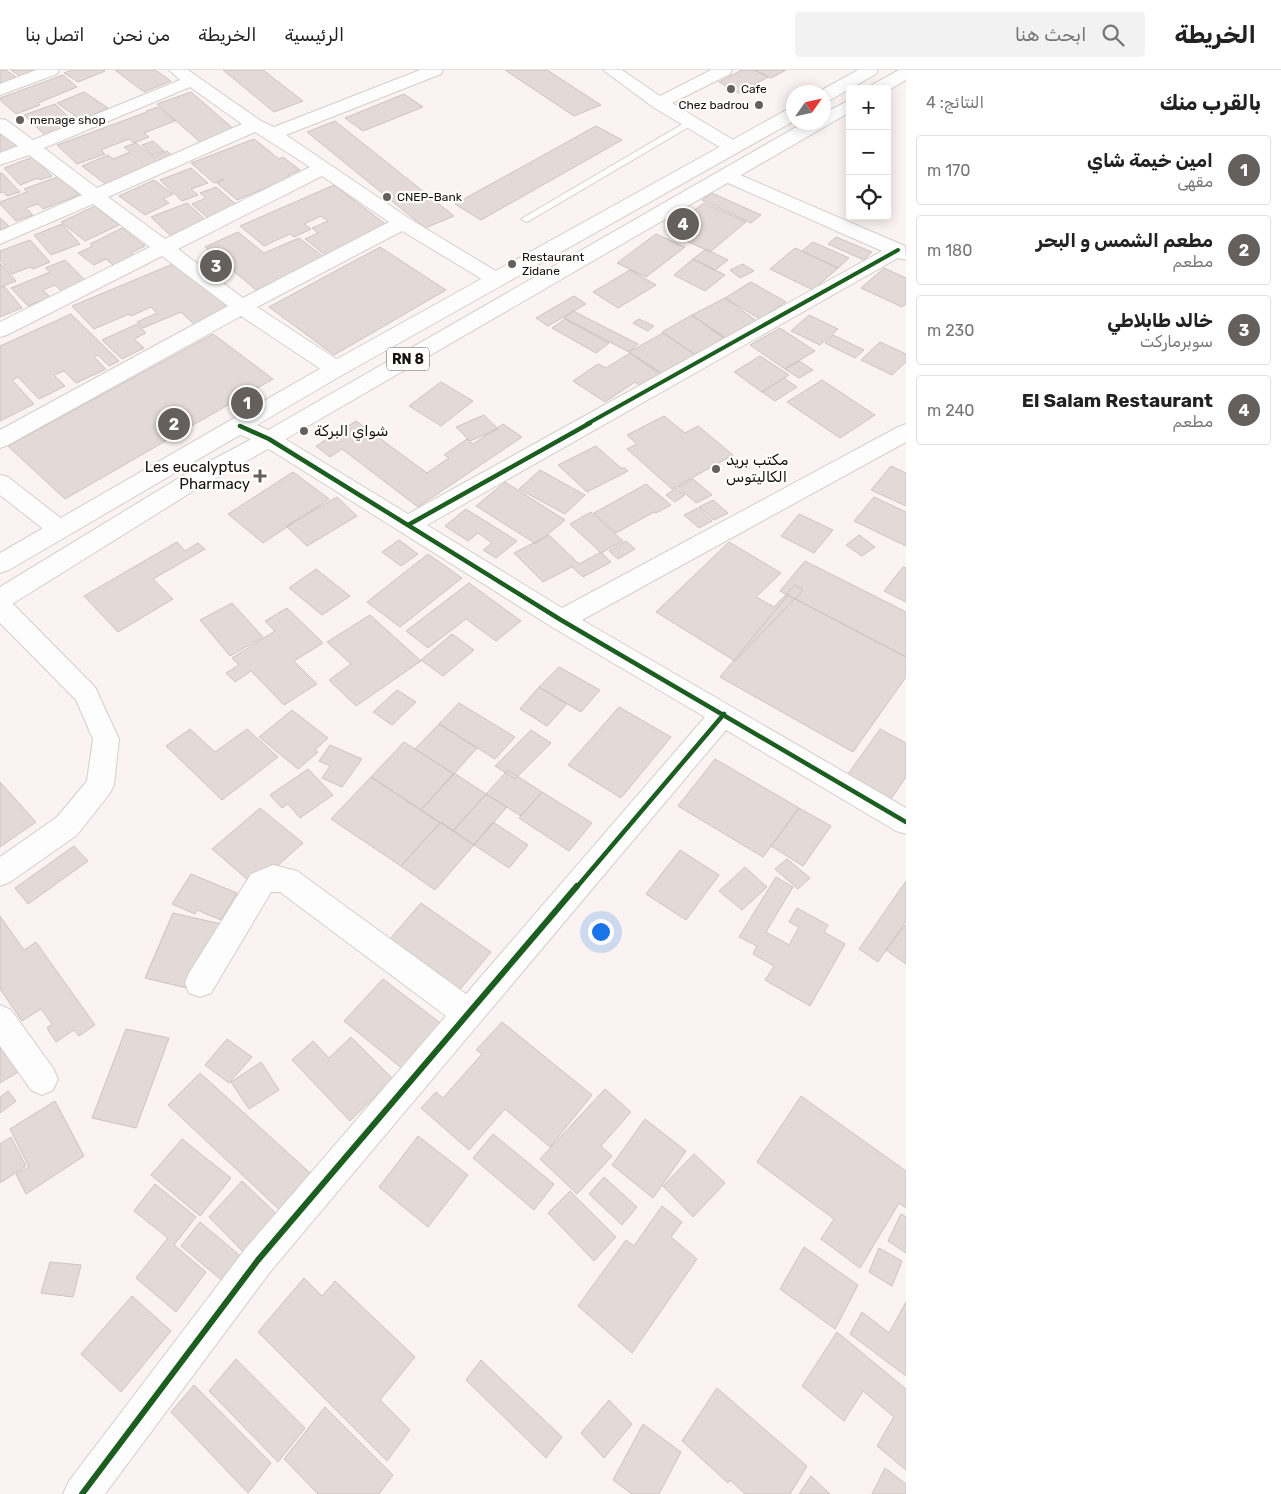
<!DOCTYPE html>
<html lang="ar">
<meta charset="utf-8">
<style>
:root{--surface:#fff;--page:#f2f2f2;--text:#222;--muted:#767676;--line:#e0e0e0;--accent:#66605d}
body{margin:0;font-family:Rubik,Cairo,sans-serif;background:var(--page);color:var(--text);direction:rtl}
.controls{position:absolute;right:15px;top:15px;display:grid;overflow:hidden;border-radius:5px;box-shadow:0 2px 12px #0003}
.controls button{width:45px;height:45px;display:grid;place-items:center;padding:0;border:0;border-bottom:1px solid var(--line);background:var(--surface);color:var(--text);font:25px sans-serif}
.compass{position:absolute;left:786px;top:15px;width:45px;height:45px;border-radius:50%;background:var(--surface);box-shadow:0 2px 12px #0003;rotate:56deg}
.you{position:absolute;left:600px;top:861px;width:18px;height:18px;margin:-12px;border:4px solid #fff;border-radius:50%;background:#1a73e8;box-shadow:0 0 0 8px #1a73e833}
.badge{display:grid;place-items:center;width:32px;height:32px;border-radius:50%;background:var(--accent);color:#fff;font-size:16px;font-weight:700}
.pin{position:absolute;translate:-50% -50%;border:2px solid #fff;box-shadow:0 1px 5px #0006}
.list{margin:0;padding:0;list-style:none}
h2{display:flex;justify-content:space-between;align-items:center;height:65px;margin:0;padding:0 20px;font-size:21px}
h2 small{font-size:16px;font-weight:400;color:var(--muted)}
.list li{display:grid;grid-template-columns:32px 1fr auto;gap:15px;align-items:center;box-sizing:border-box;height:70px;margin:0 10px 10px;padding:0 10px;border:1px solid var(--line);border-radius:5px}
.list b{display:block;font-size:19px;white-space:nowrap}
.list p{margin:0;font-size:16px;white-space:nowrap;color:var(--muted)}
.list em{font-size:16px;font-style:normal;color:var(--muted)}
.icon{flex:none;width:28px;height:28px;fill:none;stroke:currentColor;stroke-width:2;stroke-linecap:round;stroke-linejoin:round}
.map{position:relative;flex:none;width:906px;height:1424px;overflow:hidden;direction:ltr}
header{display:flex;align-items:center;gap:30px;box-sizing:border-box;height:70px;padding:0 25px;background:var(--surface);border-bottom:1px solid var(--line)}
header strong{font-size:24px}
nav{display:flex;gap:28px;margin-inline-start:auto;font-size:18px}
.search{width:350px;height:45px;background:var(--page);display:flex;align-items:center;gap:12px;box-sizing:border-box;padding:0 18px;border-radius:5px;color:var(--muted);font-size:19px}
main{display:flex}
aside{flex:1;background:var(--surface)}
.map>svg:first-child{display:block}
.building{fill:#e3d9d6;stroke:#cbc4c2}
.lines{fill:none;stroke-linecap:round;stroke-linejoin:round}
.service-casing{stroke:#d4cecb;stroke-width:2}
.minor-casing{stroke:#d4cecb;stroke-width:2}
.primary-casing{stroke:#d4cecb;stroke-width:2}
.service{fill:#fefdfd;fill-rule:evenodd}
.minor{fill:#fefdfd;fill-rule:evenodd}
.primary{fill:#fefdfd;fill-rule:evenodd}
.cycleway-far2-casing{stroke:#fff;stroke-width:6}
.cycleway-far1-casing{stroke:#fff;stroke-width:8}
.cycleway-casing{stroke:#fff;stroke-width:9}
.cycleway-far2{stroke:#1b5e20;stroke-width:4}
.cycleway-far1{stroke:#1b5e20;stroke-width:4.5}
.cycleway{stroke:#1b5e20;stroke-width:6}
.poi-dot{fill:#66605d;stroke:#fff;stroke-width:2}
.labels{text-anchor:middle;stroke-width:4.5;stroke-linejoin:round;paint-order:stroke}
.far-poi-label{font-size:12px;fill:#17110e;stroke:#fff;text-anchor:start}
.shield{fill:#fff;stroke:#5d5856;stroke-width:1}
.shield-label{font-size:14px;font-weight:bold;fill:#17110e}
.poi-label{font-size:15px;fill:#17110e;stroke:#fff;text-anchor:start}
</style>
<header>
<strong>الخريطة</strong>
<div class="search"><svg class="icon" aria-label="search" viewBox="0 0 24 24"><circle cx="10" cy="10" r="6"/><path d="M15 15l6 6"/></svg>ابحث هنا</div>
<nav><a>الرئيسية</a><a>الخريطة</a><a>من نحن</a><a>اتصل بنا</a></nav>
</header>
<main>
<aside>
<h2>بالقرب منك<small>النتائج: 4</small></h2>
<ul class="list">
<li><span class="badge">1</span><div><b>امين خيمة شاي</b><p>مقهى</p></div><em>170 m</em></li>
<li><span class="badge">2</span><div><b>مطعم الشمس و البحر</b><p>مطعم</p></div><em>180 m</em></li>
<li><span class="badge">3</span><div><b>خالد طابلاطي</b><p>سوبرماركت</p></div><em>230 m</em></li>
<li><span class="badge">4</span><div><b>El Salam Restaurant</b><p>مطعم</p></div><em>240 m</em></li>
</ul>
</aside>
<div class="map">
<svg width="906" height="1424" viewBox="0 0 906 1424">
<rect width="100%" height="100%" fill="#faf3f1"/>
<path class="building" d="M0,0h6l11,8 -17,7z
M11,0h29l-19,7z
M71,0h33l1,1 -27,11 -14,-9z
M115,0h40l16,11 -27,11z
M223,0h40l40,31 -29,11z
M505,0h42l54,35 -27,11z
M742,0h12l14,7 -29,16 -20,-11z
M754,0h32l-15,8z
M63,5l14,12 -39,16 2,2 -24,9 -16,-14v-2z
M84,22l24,16 -27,12 -24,-17z
M191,22l44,38 -34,13 -44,-39z
M404,24l19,13 -60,24 -18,-13z
M55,34l21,20 -31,11 -21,-20z
M158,37l17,14 -31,12 5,4 -15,6 -5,-4 -28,11 4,4 -28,10 -20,-19 90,-33 -1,-1z
M335,51l119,95 -29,12 -118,-96z
M596,56l26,14 -141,80 -26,-16z
M0,58l20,19 -20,7z
M254,69l25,20 4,-2 17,13 -12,5 8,6 -22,9 -4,-4 -33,14 -20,-17 7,-4 -10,4 -23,-20z
M153,71l11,10 -11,4 -11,-10z
M136,73l18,14 13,-6 7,6 -66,29 -26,-20 26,-11 5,4 17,-7 -6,-5z
M33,87l19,19 -12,4 -2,-2 -18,7 -16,-17z
M191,98l17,15 -17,6 7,6 -16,6 -22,-21z
M0,103h2l18,19 -13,4 -4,-4 -3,1z
M60,106l19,19 -36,14 -5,-5 -12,4 7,7 -17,6 -16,-17v-2l27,-10 -3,-3z
M154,110l19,14 -10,5 6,4 -24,12 -26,-19z
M334,115l54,41 -63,29 -20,-16 13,-6 -6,-5 16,-7 -7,-5 -17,8 7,5 -17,8 -4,-3 -26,12 -24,-20z
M216,117l23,20 -30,12 -17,-15 14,-6 -6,-5z
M712,123l49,22 -10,8 -49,-23z
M187,133l23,21 -36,15 -23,-22z
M704,133l42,19 -36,30 -44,-21z
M95,136l24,19 -34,16 -24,-19z
M0,148l9,8 -9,4z
M62,154l18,20 -29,11 -17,-20z
M122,158l23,18 -14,7 3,2 -21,10 -7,-6 -12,6 -16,-12 15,-7 -3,-2z
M238,162l26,21 35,-15 26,20 -69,32 -51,-43z
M656,164l29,13 -39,30 -29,-14z
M836,167l36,15 -8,8 -36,-16z
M30,170l20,22 -17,7 -3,-2 -18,7 -12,-14v-9z
M813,172l36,16 -11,10 -36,-17z
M380,177l66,43 -112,65 -65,-48z
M795,178l43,20 -25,22 -43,-21z
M706,179l22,11 -13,10 -22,-11z
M693,189l32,16 -20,16 -31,-16z
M65,190l22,22 -25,10 -7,-7 -12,5 7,7 -22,9 -17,-18 39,-16 -5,-4z
M180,191l54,48 -38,17 -15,-14 -38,16 -6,-6 20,-9 -6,-6 -20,9 -2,-2 -35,15 -22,-23z
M0,193l16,18 -16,6z
M743,194l11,7 -14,7 -10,-8z
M884,198l22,10v26l-4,3 -41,-19z
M630,200l26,15 -38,23 -25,-16z
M751,212l35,20 -26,17 -35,-21z
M4,216l18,22 -22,9v-29z
M574,226l12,8 -38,22 -12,-8z
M725,228l37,27 -33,17 -37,-27z
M573,241l65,33 -9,8 -65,-34z
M71,244l48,47 -10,5 -11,-11 -4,2 12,12 -30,14 -12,-12 -10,4 11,11 -26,13 -21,-22 -6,3 22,24 -34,17v-75z
M692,245l38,26 -30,17 -38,-26z
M809,245l29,14 -18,16 -29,-14z
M565,249l44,24 -13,10 -44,-25z
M639,249l15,7 -6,5 -15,-8z
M137,254l9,9 -12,6 10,9 -22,11 -20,-19z
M780,258l35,23 -30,18 -35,-24z
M663,263l37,25 -35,20 -36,-26z
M213,264l60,45 -208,120 -57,-53z
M833,265l31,15 -9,8 -30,-15z
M880,272l26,12v8l-14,13 -31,-15z
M630,283l35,22 -20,14 -10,-7 -30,20 -32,-21 25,-17 8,4z
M760,286l29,19 -27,17 -28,-20z
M799,291l14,9 -14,8 -14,-9z
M784,308l13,9 -22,14 -13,-9z
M822,310l53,35 -35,23 -53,-36z
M441,312l32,19 -32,25 -32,-20z
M484,345l14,14 -28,12 -14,-14z
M664,346l21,17 13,-7 35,29 -61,34 -45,-40 10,-5 -10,-9z
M356,351l71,52 22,-15 -5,-3 23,-16 6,5 30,-20 19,13 -104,70 -76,-58 -12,8 -14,-11z
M596,376l26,23 2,-2 4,4 -41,21 -29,-27z
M891,396l15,7v33l-35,-16z
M540,400l45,25 -20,19 -46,-25z
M293,402l36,27 -66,44 -35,-29z
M693,409l19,16 -16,8 -18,-16z
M505,412l60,38 -29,24 -60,-38z
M646,414l25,21 -15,8 -2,-1 -38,21 -22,-20z
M676,418l9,7 -10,7 -9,-7z
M337,427l20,19 -50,30 -21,-20z
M874,427l32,15v34l-52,-25z
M713,430l15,13 -14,7 -15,-13z
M698,438l14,13 -13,7 -15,-13z
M466,439l51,32 -21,17 -13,-8 9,-7 -14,-10 -10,8 -23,-15z
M591,442l32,29 -22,12 -31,-29z
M799,444l34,16 -19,23 -33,-17z
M549,465l30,29 22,-12 10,10 -28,15 -11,-10 -29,15 -29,-29z
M859,465l16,12 -13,9 -16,-11z
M399,470l19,14 -17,12 -19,-14z
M626,471l9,8 -17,10 -9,-8z
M177,472l8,9 13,-8 7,6 -52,30 20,20 -55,33 -34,-36z
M729,472l52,31 -25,24 18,10 21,-22 8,5 -68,71 -79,-49z
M428,484l34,24 -62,49 -33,-25z
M805,491l101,51v45l-126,-66z
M903,497l3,1v34l-22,-11z
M316,499l34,27 -28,19 -33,-27z
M469,513l52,38 -25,20 -30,-22 -38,29 -22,-17z
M788,525l118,62v20l-53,75 -133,-75z
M232,533l31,34 -33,19 -30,-36z
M287,538l36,35 -29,18 23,23 -33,21 -33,-34 -16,11 -9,-9 13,-8 -7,-7 43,-27 -10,-10z
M370,545l51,46 -65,45 -27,-26 22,-16 -24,-22z
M452,564l22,16 -31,26 -22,-16z
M559,597l41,23 -19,22 -42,-25z
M539,617l28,17 -20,22 -27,-17z
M397,620l19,12 -24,23 -19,-13z
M459,633l56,34 -20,22 -56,-35z
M619,637l52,30 -50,61 -53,-33z
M292,640l36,28 -13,12 3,2 -20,17 -39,-32z
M439,654l38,24 -23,26 -39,-25z
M190,659l25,23 32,-23 31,28 -56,43 -56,-54z
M880,659l26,14v34l-15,22 -43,-25z
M531,660l20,13 -36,36 -20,-13z
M404,672l50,32 -33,36 -50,-33z
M330,675l32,14 -20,28 -20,-9 8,-12 -11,-5z
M715,689l84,49 -36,49 -85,-51z
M308,699l25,26 -33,23 -12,-14 -6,4 -12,-13z
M508,700l34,22 -21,24 -35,-22z
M454,703l32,21 -33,37 -32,-21z
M371,707l69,46 -39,43 -70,-47z
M0,712l36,40 -36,25z
M542,722l50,31 -23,28 -50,-33z
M486,724l21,13 -33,38 -21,-14z
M260,738l43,35 -48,43 -43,-37z
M799,738l32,18 -28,40 -32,-20z
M441,752l33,23 -39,45 -34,-24z
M493,752l35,23 -19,23 -35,-23z
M74,776l14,15 -60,43 -13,-16z
M680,780l39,25 -33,45 -40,-26z
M787,789l23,19 -12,11 -23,-20z
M745,797l22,20 -25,23 -23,-19z
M191,804l46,19 -16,27 -24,-10 -2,4 -23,-10z
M776,807l17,10 -27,45 23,13 10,-18 -10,-5 8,-14 31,17 -4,7 21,12 -35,62 -45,-26 9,-14 -21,-12 4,-8 -18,-9z
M906,811v40l-28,41 -19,-13z
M421,833l70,49 -38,46 -70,-51z
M173,843l48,11 -26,66 -50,-12z
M0,846l24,34 12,-8 59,83 -16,11 -5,-6 -18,12 -9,-14 5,-4 -11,-15 -19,12 -22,-32z
M906,854v40l-20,-14z
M383,909l60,46 -39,45 -60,-49z
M502,952l90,73 -42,52 -45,-38 -36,41 -48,-42 15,-16 7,6 39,-44 -6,-4z
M126,959l43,9 -33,90 -44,-10z
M351,967l42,42 -43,42 -58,-61 21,-19 16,17z
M227,969l25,18 -23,26 -24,-18z
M9,972l14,27 -23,14v-36z
M261,992l18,28 -30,19 -18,-27z
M200,1003l119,108 -32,36 -119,-112z
M605,1019l26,23 -30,34 11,10 -35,38 -37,-35z
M8,1021l8,10 -16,12v-16z
M801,1026l105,75v37l-7,-5 -39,65 -39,-29 13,-20 -77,-57z
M55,1031l29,55 -58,38 -10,-20 13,-7 -19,-38z
M645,1049l41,32 -33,47 -41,-33z
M493,1064l61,50 -20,26 -61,-52z
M418,1066l50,39 -40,52 -49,-40z
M11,1067l15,29 -26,17v-39z
M182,1069l49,39 -31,38 -49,-41z
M694,1084l31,29 -32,34 -30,-31z
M604,1107l33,30 -15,18 -33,-31z
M242,1111l44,42 -34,38 -43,-44z
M155,1114l41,33 -22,28 32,27 -30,40 -40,-34 32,-40 -34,-27z
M570,1121l46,46 -22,24 -46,-48z
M662,1136l20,16 -11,15 26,22 -65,94 -54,-47 48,-66 8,6z
M901,1144l5,3v36l-18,-12z
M200,1152l50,42 -19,24 -50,-42z
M804,1177l54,38 -23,44 -55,-40z
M879,1178l23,13 -10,25 -23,-14z
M50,1192l31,3 -8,32 -32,-4z
M304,1208l18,18 13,-15 80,76 -35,43 30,30 -23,31 -129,-129z
M132,1226l39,35 -50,61 -40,-38z
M906,1232v74l-56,-42 12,-22 27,21z
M837,1262l69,57v81l-29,-24 17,-29 -31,-26 -19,30 -42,-35z
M236,1289l69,69 -27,34 -69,-71z
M481,1290l81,77 -16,21 -80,-78z
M194,1315l77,78 -23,30 -77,-81z
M717,1318l90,78 -17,28h-45l-15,-14 -2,3 -46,-42z
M609,1330l23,24 -28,34 -23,-25z
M325,1337l68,68 -14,19h-61l-34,-35z
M643,1354l38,28 -22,42h-27l-19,-14z
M885,1398l21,16v10h-34z
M811,1406l19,18h-31z"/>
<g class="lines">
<g class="service-casing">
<path id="service" d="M691,49l4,3 -1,2 -165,97 -3,1 -5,-3z"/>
</g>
<g class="minor-casing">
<path id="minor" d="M36,0h23l-2,4 -57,21v-11z
M169,0h19l73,51 13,6 146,-57h23l-2,4 -155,61 124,84 94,57 3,4 -3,4 -7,2 -7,-2 -88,-53 -145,76 87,57 3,5 -3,5 -8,2 -8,-2 -87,-58 -233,129 -8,3v-18l228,-124 -66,-50 -155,79 -7,2v-15l150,-75 -57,-43 -93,40v-13l82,-36 -53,-40 -29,10v-12l18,-7 -18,-13v-14l6,1 27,20 147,-60zM190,17l52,37 -145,64 -53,-40zM255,62l55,35 -145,72 -57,-42zM322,106l67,46 -146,76 -65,-49z
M603,0h19l38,26 51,-26h21l-2,4 -58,29 66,40 3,4 -3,4 -6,1 -6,-1 -73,-44z
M726,99l179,77 1,14 -8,-2 -471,267 135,83 336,-181 8,-3v18l-324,178 324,188v26l-10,-3 -170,-101 -456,542 -165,222h-42l6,-13 177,-233 200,-232 -166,-124h-9l-60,101 -11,4 -11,-4 -4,-10 4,-10 62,-99 22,-9 24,6 169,123 239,-277 -153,-90 -291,-183 -29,-13 -3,-5 3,-5 8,-3 8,3 29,13 131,80 474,-263 -163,-72 -2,-4 2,-4z
M0,405l8,2 59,46 4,6 -4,6 -8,3 -8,-3 -51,-40z
M0,528l9,2 86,87 24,52 -5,46 -4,8 -33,42 -67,47 -10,4v-29l57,-40 30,-36 6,-42 -17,-39 -76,-77z
M0,935l11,5 42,58 5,11 -5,11 -11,5 -11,-5 -31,-44z"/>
</g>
<g class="primary-casing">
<path id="primary" d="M858,0h20l-2,4 -46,26 -6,1v-9h-6z
M899,0h7v10l-19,11v-2h-17l2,-4z
M850,30v12l-573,332 -79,44 -189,118 -9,2v-21l182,-111 79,-42 544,-312h19v-9z
M794,38v13l-450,253 -335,196 -9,3v-20l328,-189 460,-255z"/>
</g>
<use href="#service" class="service"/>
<use href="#minor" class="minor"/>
<use href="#primary" class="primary"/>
<g class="cycleway-far2-casing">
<path id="cycleway-far2" d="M587,354l311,-174"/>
</g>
<g class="cycleway-far1-casing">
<path id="cycleway-far1" d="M240,356l29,13 292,181 345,202
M408,455l182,-102
M576,818l148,-174"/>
</g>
<g class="cycleway-casing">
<path id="cycleway" d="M82,1424l176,-234 319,-374"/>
</g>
<use href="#cycleway-far2" class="cycleway-far2"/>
<use href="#cycleway-far1" class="cycleway-far1"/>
<use href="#cycleway" class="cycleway"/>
</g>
<g class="poi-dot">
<circle cx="731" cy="19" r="5"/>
<circle cx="759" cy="35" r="5"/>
<circle cx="20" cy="50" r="5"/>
<circle cx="387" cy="127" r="5"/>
<circle cx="512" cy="194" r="5"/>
<circle cx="304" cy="361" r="5"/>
<circle cx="716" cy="399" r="5"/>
<path d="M257.5 398.5h5v5h5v5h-5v5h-5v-5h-5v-5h5z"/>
</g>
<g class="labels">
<g class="far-poi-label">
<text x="741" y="23">Cafe</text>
<text x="749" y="39" text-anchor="end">Chez badrou</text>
<text x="30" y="54">menage shop</text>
<text x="397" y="131">CNEP-Bank</text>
<text x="522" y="191">Restaurant<tspan x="522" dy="14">Zidane</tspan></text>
</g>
<rect class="shield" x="387" y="277.5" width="42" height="23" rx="4"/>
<g class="shield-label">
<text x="408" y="294">RN 8</text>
</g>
<g class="poi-label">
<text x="314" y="366">شواي البركة</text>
<text x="726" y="395">مكتب بريد<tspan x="726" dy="17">الكاليتوس</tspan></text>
<text x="250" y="402" text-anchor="end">Les eucalyptus<tspan x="250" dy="17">Pharmacy</tspan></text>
</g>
</g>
</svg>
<div class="controls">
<button>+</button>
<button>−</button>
<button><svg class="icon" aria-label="locate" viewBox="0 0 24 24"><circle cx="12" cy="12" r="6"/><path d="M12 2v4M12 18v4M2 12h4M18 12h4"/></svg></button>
</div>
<svg class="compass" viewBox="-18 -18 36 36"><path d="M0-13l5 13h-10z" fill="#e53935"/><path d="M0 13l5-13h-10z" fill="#767676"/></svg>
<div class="you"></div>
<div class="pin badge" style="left:247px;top:333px">1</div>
<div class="pin badge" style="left:174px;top:354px">2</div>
<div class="pin badge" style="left:216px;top:196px">3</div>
<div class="pin badge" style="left:683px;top:154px">4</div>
</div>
</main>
